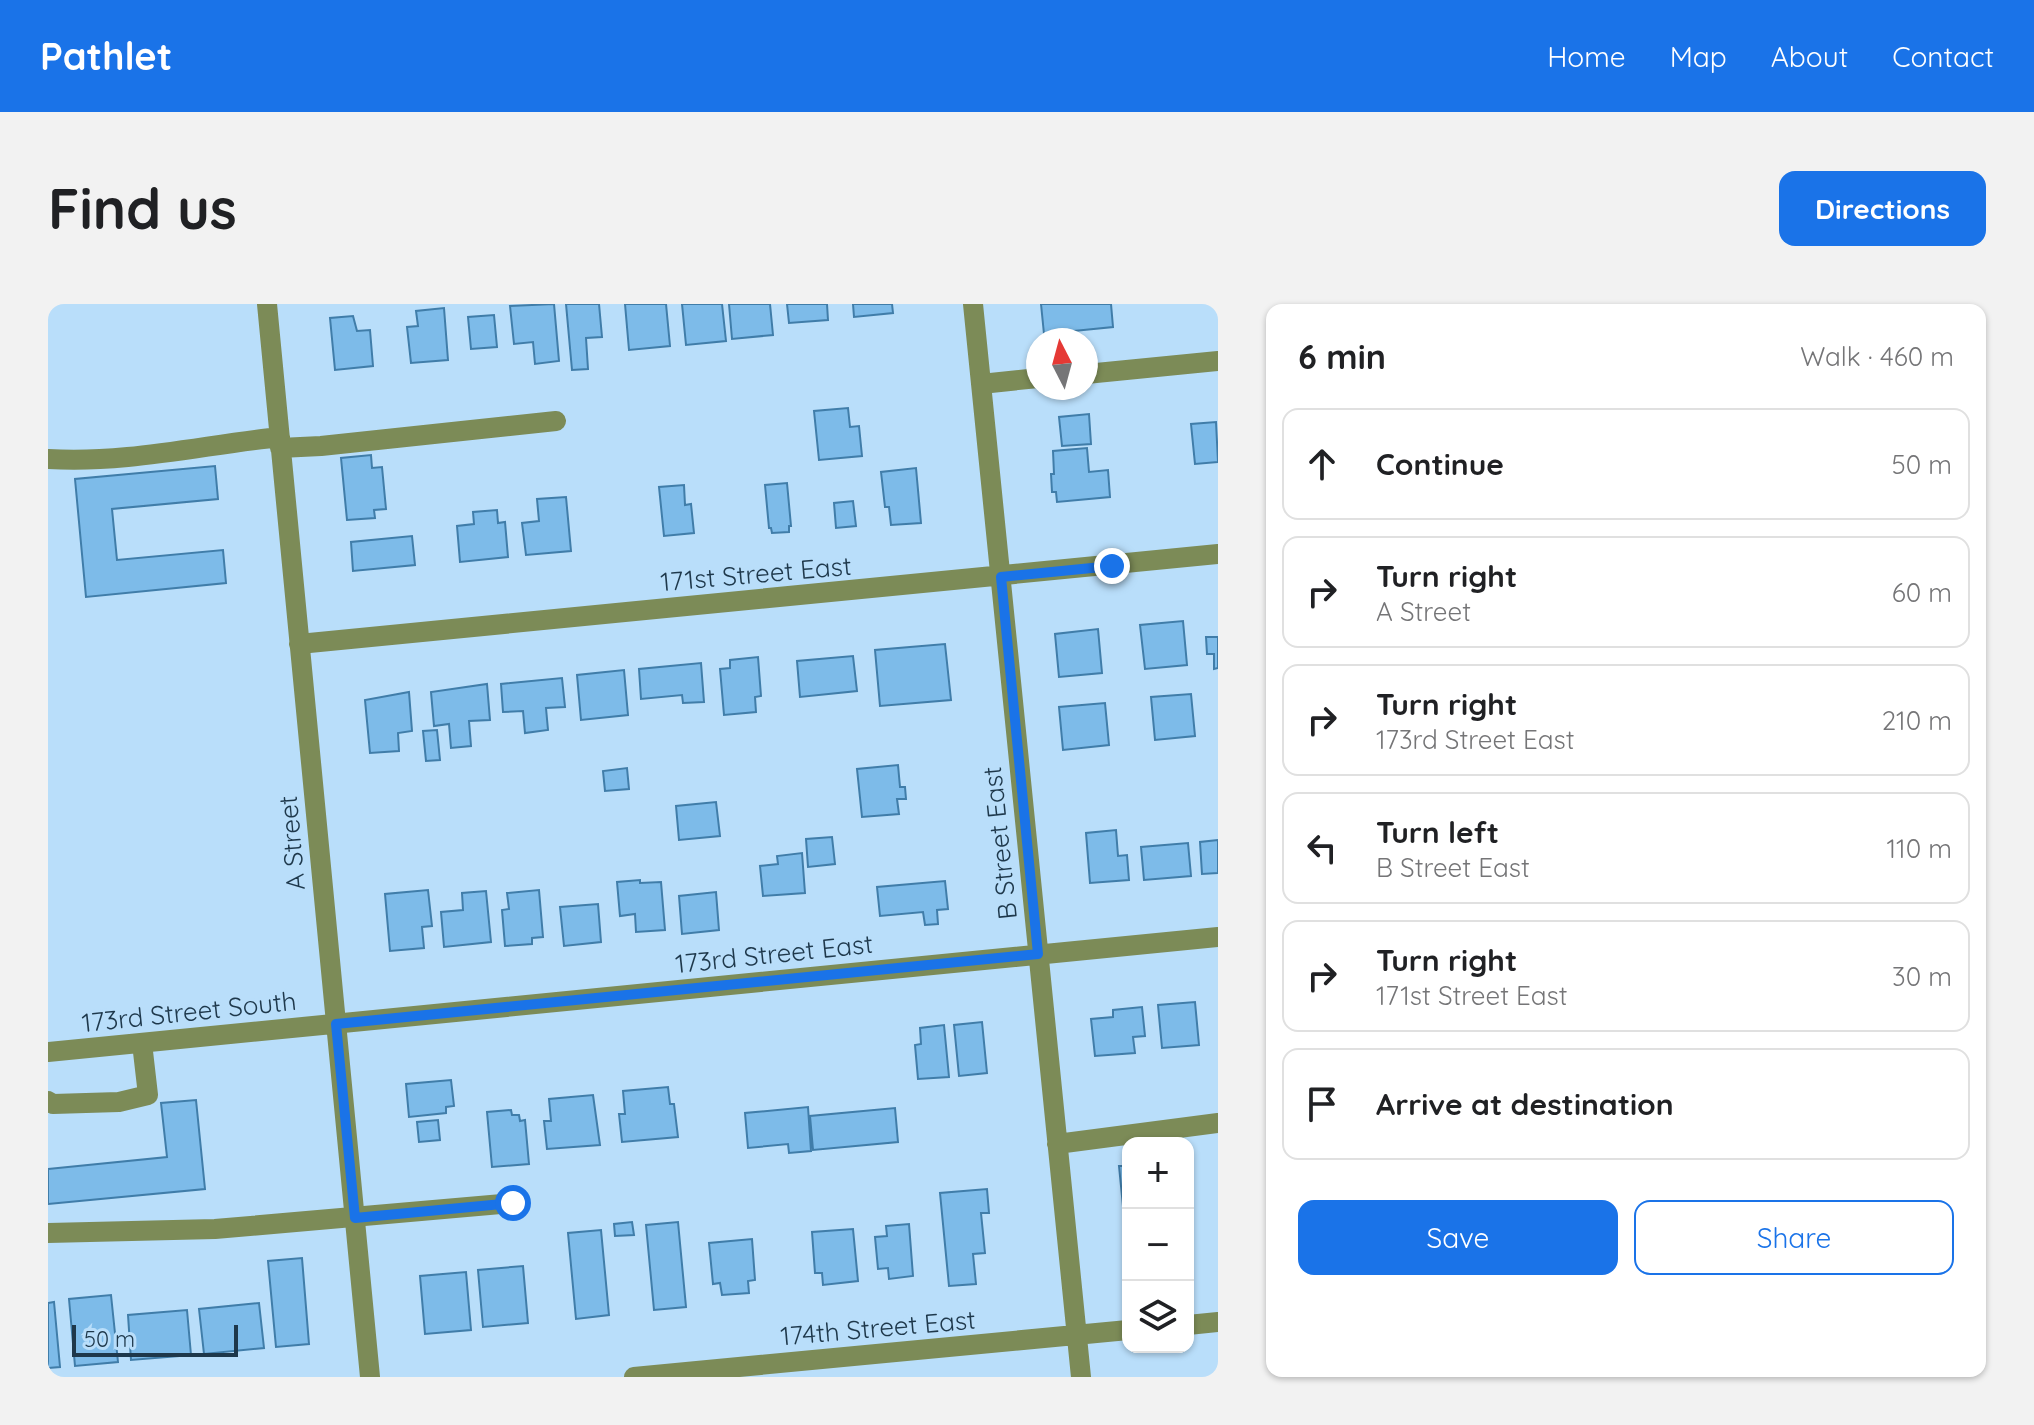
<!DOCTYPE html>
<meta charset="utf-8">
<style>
:root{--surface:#fff;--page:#f2f2f2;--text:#202124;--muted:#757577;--line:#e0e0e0;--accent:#1a73e8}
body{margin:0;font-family:Quicksand,sans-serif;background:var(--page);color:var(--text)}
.controls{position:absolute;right:24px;bottom:24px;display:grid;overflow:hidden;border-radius:16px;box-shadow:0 2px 6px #0004}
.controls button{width:72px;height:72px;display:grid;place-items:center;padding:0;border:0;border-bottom:2px solid var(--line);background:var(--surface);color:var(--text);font:40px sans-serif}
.compass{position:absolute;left:978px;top:24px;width:72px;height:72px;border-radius:50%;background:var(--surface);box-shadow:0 2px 6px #0004;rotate:354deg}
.scale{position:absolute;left:24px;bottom:20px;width:166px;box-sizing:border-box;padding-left:8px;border:4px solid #1e384b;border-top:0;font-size:22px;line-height:28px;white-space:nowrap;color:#1e384b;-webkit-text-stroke:6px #b9defa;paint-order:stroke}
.stop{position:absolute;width:24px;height:24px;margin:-18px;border:6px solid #1a73e8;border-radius:50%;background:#fff}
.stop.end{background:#1a73e8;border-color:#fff;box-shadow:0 2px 8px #0008}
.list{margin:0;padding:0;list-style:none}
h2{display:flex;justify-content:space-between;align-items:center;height:104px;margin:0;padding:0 32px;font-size:34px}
h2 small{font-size:26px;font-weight:400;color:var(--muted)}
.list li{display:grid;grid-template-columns:52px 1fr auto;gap:24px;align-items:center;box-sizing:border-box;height:112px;margin:0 16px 16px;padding:0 16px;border:2px solid var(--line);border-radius:16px}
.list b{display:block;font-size:30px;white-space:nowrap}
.list p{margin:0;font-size:26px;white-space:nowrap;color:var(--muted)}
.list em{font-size:26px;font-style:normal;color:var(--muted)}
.actions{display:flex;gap:16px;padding:24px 32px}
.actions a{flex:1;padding:18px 0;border:2px solid var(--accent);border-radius:16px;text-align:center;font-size:28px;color:var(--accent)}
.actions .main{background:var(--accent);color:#fff}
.icon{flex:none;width:44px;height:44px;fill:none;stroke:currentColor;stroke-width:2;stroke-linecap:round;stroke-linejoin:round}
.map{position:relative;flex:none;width:1170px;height:1073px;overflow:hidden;border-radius:16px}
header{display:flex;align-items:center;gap:48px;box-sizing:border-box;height:112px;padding:0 40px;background:var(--accent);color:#fff}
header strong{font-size:38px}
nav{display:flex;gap:44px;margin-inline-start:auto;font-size:28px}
.intro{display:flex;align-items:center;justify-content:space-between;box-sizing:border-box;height:192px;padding:0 48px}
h1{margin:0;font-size:56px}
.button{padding:20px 36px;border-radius:16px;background:var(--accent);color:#fff;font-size:28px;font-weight:700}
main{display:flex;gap:48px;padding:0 48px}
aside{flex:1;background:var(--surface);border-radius:16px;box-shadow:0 2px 6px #0004}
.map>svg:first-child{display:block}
.building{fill:#7dbbe9;stroke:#407da9;stroke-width:2}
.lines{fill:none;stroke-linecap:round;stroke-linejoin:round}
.minor{stroke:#7c8b57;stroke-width:20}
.route{stroke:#1a73e8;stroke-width:10}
.labels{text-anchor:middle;stroke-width:6;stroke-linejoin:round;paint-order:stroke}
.street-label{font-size:26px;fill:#1e384b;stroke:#b9defa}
</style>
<header>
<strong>Pathlet</strong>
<nav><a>Home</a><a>Map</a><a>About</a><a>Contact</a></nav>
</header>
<div class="intro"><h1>Find us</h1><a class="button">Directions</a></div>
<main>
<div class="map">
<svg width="1170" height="1073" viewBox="0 0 1170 1073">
<rect width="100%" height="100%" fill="#b9defa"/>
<path class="building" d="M506,0l5,57 -24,3 -2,-22 -19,2 -4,-38z
M518,0h33l3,33 -16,1 2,31 -16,1z
M577,0h41l4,42 -41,4z
M634,0h40l4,37 -40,4z
M681,0h41l3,31 -41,4z
M739,0h40l1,16 -39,3z
M805,0h39l1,9 -39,4z
M993,0h70l2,23 -69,7z
M396,4l4,52 -37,3 -4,-36 11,-1 -2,-15z
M446,11l3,32 -26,2 -3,-32z
M305,12l4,15 13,-1 3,36 -38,4 -5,-52z
M800,104l2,19 9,-1 3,30 -43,4 -5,-49z
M1041,110l2,30 -29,2 -3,-29z
M1168,118l2,40 -23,2 -4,-40z
M1039,144l2,24 19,-2 2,27 -53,5 -1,-10h-4l-1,-18h3l-1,-23z
M323,151l1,13 10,-1 4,42 -12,1 1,8 -28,2 -6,-62z
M167,162l3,33 -106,10 5,51 106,-10 3,33 -140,14 -11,-118z
M868,164l5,55 -30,2 -2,-18h-4l-4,-35z
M739,179l4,43h-2v6l-17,1 -1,-5h-2l-4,-43z
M636,181l1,20 6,-1 3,29 -30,3 -5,-49z
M518,193l5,54 -45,4 -4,-32 17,-2 -2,-22z
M805,197l3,25 -20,2 -2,-25z
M449,206l1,13 7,-1 3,35 -48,5 -3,-36 17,-2 -1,-12z
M364,232l3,29 -62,6 -2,-29z
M1135,317l4,44 -42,4 -5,-44z
M1050,325l4,44 -43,4 -4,-43z
M1158,333h12v31l-4,1v-15h-7z
M897,340l6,56 -71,6 -5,-56z
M805,352l4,35 -57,6 -3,-36z
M710,353l3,39 -6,1 1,15 -32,3 -4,-46 10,-1v-8z
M653,359l3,39 -21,1 -1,-8 -41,4 -2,-30z
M576,366l4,45 -47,5 -4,-45z
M514,374l3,29 -19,1 2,22 -23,3 -2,-22 -20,1 -2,-28z
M439,380l3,36 -21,1 2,25 -20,2 -2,-24 -15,2 -3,-34z
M361,388l3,39 -14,2 1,18 -29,2 -5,-53z
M1143,390l4,42 -40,4 -4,-43z
M1057,399l4,42 -46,5 -4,-43z
M389,426l3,30 -14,1 -3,-30z
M850,461l2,22h5l1,12h-9l2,15 -37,3 -5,-48z
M579,464l2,21 -24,2 -2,-20z
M668,498l4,34 -41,4 -3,-34z
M1068,526l2,26 9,-1 2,25 -39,3 -4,-50z
M784,533l3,27 -27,3 -2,-28z
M1170,536v33l-16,1 -2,-32z
M1140,539l3,33 -47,4 -3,-33z
M754,549l3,40 -42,3 -3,-30 18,-2 -1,-8z
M592,576v3l21,-1 4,48 -29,2 -1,-18 -15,2 -3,-34z
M897,577l3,28 -11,1 1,14 -13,1 -2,-13 -43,4 -3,-29z
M380,586l4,36 -10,1 2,21 -34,3 -5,-57z
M491,586l4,47 -11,1v6l-27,2 -3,-36 7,-1 -2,-16z
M438,587l5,51 -47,5 -3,-35 22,-2 -1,-17z
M668,588l3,38 -37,4 -3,-38z
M550,600l3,38 -37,4 -4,-39z
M1147,698l4,43 -37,3 -4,-43z
M1094,703l3,29 -12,1 2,16 -40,3 -4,-37 22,-2v-7z
M934,718l5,51 -28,3 -5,-51z
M896,721l5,52 -31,2 -3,-34 6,-1 -1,-16z
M403,776l3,26 -8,1v6l-37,4 -3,-33z
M620,783l2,17h4l4,33 -56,5 -3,-28h6l-2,-23z
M545,791l7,50 -53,4 -3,-28h7l-2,-22z
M148,796l9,89 -157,15v-35l119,-12 -6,-54z
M760,803l3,44 -22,2 -1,-9 -40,4 -3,-35z
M847,804l3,34 -85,8 -3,-34z
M463,806l1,5h7l1,6 5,-1 4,44 -37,3 -5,-55z
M390,816l2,20 -21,2 -2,-20z
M1071,862h9v40h-5z
M939,885l2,24h-8l4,40 -12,1 3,30 -27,2 -9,-93z
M584,918l2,13 -19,1 -1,-12z
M630,918l8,85 -32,3 -8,-85z
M861,920l4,52 -24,3 -1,-11 -10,1 -3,-32 12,-1 -1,-10z
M805,925l5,52 -35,4 -1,-12h-7l-3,-41z
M553,926l8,85 -33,4 -8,-86z
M704,935l3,41 -7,1 1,12 -27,2 -2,-12 -7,1 -4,-41z
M254,954l7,86 -33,3 -8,-86z
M475,962l5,57 -45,4 -5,-57z
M418,968l5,58 -46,4 -5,-58z
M63,991l7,67 -43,4 -6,-67z
M6,998l6,65 -12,1v-65z
M211,999l5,45 -60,6 -5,-45z
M139,1006l4,45 -60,5 -3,-45z"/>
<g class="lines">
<path class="minor" d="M219,0l103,1073
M925,0l108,1073
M1038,70l132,-13
M933,80l57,-6
M232,144l41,-2 235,-25
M0,155c77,5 155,-14 232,-22
M251,340l919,-90
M0,748l1170,-115
M0,797l5,3 66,-2 29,-7 -6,-52
M1009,840l161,-21
M0,929l167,-4 298,-26
M1140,1021l30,-3
M586,1073l494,-47"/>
</g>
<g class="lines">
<path class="route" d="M465,899l-158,15 -19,-194 702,-70 -37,-377 111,-11"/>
</g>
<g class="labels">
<g class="street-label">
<text transform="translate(708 270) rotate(-5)" y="9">171st Street East</text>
<text transform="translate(244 539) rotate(-95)" y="9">A Street</text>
<text transform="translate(952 539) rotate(-96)" y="9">B Street East</text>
<text transform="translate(726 650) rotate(-6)" y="9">173rd Street East</text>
<text transform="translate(141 708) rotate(-6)" y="9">173rd Street South</text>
<text transform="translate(830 1024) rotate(-5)" y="9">174th Street East</text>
</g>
</g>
</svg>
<div class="controls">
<button>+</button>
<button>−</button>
<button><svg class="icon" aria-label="layers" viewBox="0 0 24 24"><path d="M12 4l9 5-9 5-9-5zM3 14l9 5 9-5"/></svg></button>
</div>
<svg class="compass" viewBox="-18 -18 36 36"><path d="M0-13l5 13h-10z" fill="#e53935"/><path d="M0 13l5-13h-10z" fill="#757577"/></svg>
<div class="scale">50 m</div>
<div class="stop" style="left:465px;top:899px"></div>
<div class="stop end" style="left:1064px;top:262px"></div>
</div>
<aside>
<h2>6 min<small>Walk · 460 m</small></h2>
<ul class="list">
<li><svg class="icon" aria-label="ahead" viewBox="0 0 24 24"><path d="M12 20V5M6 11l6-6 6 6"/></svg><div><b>Continue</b></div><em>50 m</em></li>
<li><svg class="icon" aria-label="right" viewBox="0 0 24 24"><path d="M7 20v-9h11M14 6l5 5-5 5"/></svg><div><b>Turn right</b><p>A Street</p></div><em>60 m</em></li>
<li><svg class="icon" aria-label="right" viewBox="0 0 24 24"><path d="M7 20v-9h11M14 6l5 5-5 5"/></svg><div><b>Turn right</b><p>173rd Street East</p></div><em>210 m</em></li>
<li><svg class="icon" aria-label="left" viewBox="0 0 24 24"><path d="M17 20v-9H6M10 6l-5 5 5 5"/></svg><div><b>Turn left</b><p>B Street East</p></div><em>110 m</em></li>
<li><svg class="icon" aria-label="right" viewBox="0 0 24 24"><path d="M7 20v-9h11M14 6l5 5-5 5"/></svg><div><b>Turn right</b><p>171st Street East</p></div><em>30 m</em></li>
<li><svg class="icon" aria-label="arrive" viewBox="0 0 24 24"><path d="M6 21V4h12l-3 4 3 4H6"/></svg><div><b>Arrive at destination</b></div></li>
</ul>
<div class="actions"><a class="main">Save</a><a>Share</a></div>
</aside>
</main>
